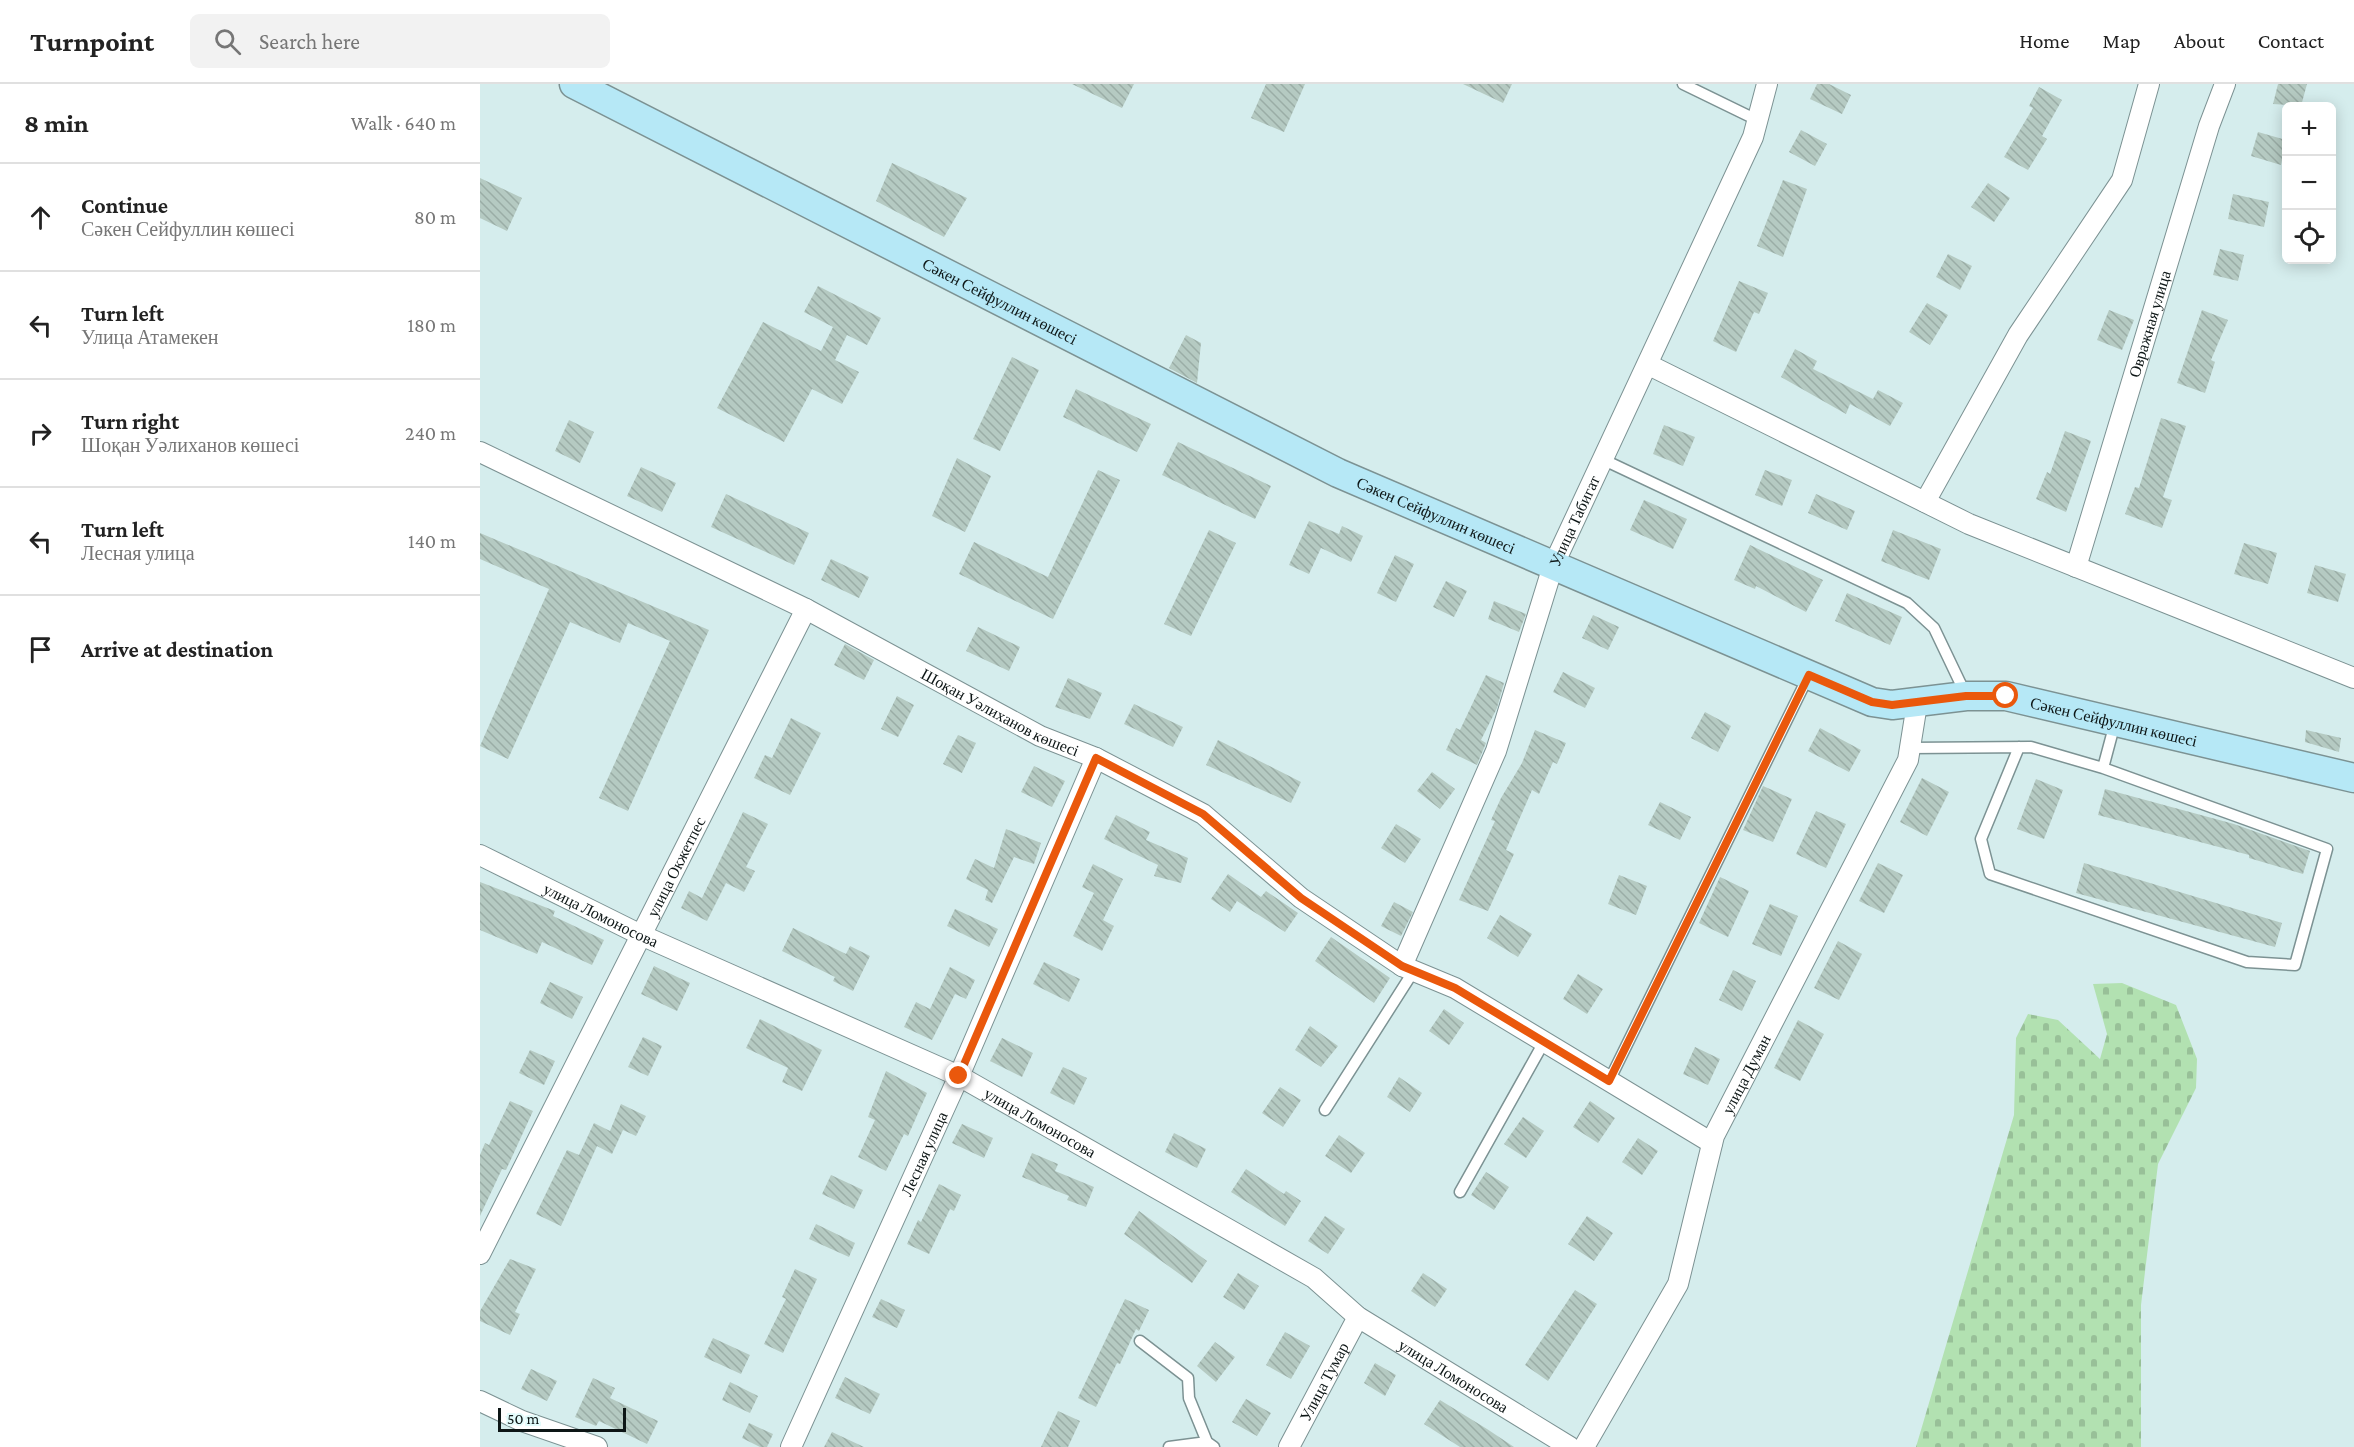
<!DOCTYPE html>
<meta charset="utf-8">
<style>
:root{--surface:#fff;--page:#f2f2f2;--text:#222;--muted:#767676;--line:#e0e0e0}
body{margin:0;font-family:"Crimson Pro",serif;background:var(--page);color:var(--text)}
.controls{position:absolute;right:18px;top:18px;display:grid;overflow:hidden;border-radius:9px;box-shadow:0 3px 15px #0003}
.controls button{width:54px;height:54px;display:grid;place-items:center;padding:0;border:0;border-bottom:2px solid var(--line);background:var(--surface);color:var(--text);font:30px sans-serif}
.scale{position:absolute;left:18px;bottom:15px;width:128px;box-sizing:border-box;padding-left:6px;border:3px solid #0d1616;border-top:0;font-size:16px;line-height:21px;white-space:nowrap;color:#0d1616;-webkit-text-stroke:4px #e2fbfb;paint-order:stroke}
.stop{position:absolute;width:18px;height:18px;margin:-14px;border:4px solid #ea580c;border-radius:50%;background:#fff}
.stop.end{background:#ea580c;border-color:#fff;box-shadow:0 2px 6px #0008}
.list{margin:0;padding:0;list-style:none}
h2{display:flex;justify-content:space-between;align-items:center;height:78px;margin:0;padding:0 24px;font-size:26px}
h2 small{font-size:20px;font-weight:400;color:var(--muted)}
.list li{display:grid;grid-template-columns:39px 1fr auto;gap:18px;align-items:center;box-sizing:border-box;height:108px;padding:0 24px;border-top:2px solid var(--line)}
.list b{display:block;font-size:22px;white-space:nowrap}
.list p{margin:0;font-size:20px;white-space:nowrap;color:var(--muted)}
.list em{font-size:20px;font-style:normal;color:var(--muted)}
.icon{flex:none;width:33px;height:33px;fill:none;stroke:currentColor;stroke-width:2;stroke-linecap:round;stroke-linejoin:round}
.map{position:relative;flex:none;width:1874px;height:1363px;overflow:hidden}
header{display:flex;align-items:center;gap:36px;box-sizing:border-box;height:84px;padding:0 30px;background:var(--surface);border-bottom:2px solid var(--line)}
header strong{font-size:28px}
nav{display:flex;gap:33px;margin-inline-start:auto;font-size:21px}
.search{width:420px;height:54px;background:var(--page);display:flex;align-items:center;gap:15px;box-sizing:border-box;padding:0 21px;border-radius:9px;color:var(--muted);font-size:22px}
main{display:flex}
aside{flex:1;background:var(--surface)}
.map>svg:first-child{display:block}
.cemetery{fill:url(#cemetery-stones)}
.building{fill:url(#building-back-hatch)}
.lines{fill:none;stroke-linecap:round;stroke-linejoin:round}
.lane-casing{stroke:#7c9293;stroke-width:13}
.street-casing{stroke:#7c9293;stroke-width:22}
.secondary-casing{stroke:#7c9293;stroke-width:31}
.lane{stroke:#fff;stroke-width:10}
.street{stroke:#fff;stroke-width:20}
.secondary{stroke:#b6e8f6;stroke-width:28}
.route{stroke:#ea580c;stroke-width:8}
.labels{text-anchor:middle;stroke-width:4.5;stroke-linejoin:round;paint-order:stroke}
.street-label{font-size:16px;fill:#0d1616;stroke:#e2fbfb}
</style>
<header>
<strong>Turnpoint</strong>
<div class="search"><svg class="icon" aria-label="search" viewBox="0 0 24 24"><circle cx="10" cy="10" r="6"/><path d="M15 15l6 6"/></svg>Search here</div>
<nav><a>Home</a><a>Map</a><a>About</a><a>Contact</a></nav>
</header>
<main>
<aside>
<h2>8 min<small>Walk · 640 m</small></h2>
<ul class="list">
<li><svg class="icon" aria-label="ahead" viewBox="0 0 24 24"><path d="M12 20V5M6 11l6-6 6 6"/></svg><div><b>Continue</b><p>Сәкен Сейфуллин көшесі</p></div><em>80 m</em></li>
<li><svg class="icon" aria-label="left" viewBox="0 0 24 24"><path d="M17 20v-9H6M10 6l-5 5 5 5"/></svg><div><b>Turn left</b><p>Улица Атамекен</p></div><em>180 m</em></li>
<li><svg class="icon" aria-label="right" viewBox="0 0 24 24"><path d="M7 20v-9h11M14 6l5 5-5 5"/></svg><div><b>Turn right</b><p>Шоқан Уәлиханов көшесі</p></div><em>240 m</em></li>
<li><svg class="icon" aria-label="left" viewBox="0 0 24 24"><path d="M17 20v-9H6M10 6l-5 5 5 5"/></svg><div><b>Turn left</b><p>Лесная улица</p></div><em>140 m</em></li>
<li><svg class="icon" aria-label="arrive" viewBox="0 0 24 24"><path d="M6 21V4h12l-3 4 3 4H6"/></svg><div><b>Arrive at destination</b></div></li>
</ul>
</aside>
<div class="map">
<svg width="1874" height="1363" viewBox="0 0 1874 1363">
<defs>
<pattern id="cemetery-stones" width="16" height="16" patternUnits="userSpaceOnUse" patternTransform="scale(1.5)"><rect width="16" height="16" fill="#b2e1b1"/><path d="M2 7V4a2 2 0 0 1 4 0v3zM10 15v-3a2 2 0 0 1 4 0v3z" fill="#98c098"/></pattern>
<pattern id="building-back-hatch" width="6" height="6" patternUnits="userSpaceOnUse" patternTransform="scale(1.5)"><rect width="6" height="6" fill="#b5cac2"/><path d="M-1 5l2 2M0 0l6 6M5-1l2 2" fill="none" stroke="#9aada6"/></pattern>
</defs>
<rect width="100%" height="100%" fill="#d5eded"/>
<path class="cemetery" d="M1642,899l54,22 21,54 -1,29 -38,76 -17,141v142h-225l98,-332 2,-77 12,-24 30,6 42,39 7,-25 -14,-50z"/>
<path class="building" d="M592,0h62l-12,24z
M786,0h39l-21,48 -33,-14z
M983,0h49l-9,19z
M1337,0h12l22,11 -9,19 -32,-15z
M1798,0h29l-6,22 -28,-2z
M1559,3l23,13 -20,36 5,3 -19,31 -24,-13 29,-49 -4,-2z
M1321,46l26,14 -12,22 -26,-14z
M1778,48l28,8 -5,25 -30,-9z
M412,79l75,35 -23,39 -68,-36z
M0,94l42,20 -15,33 -27,-13z
M1303,96l24,9 -24,68 -26,-11z
M1508,99l22,15 -16,24 -23,-15z
M1753,110l36,8 -5,25 -36,-8z
M1740,165l24,6 -6,26 -25,-6z
M1468,170l24,12 -12,24 -24,-13z
M1259,197l29,12 -9,21 -5,-2 -18,40 -23,-11z
M338,202l63,32 -14,27 -20,-10 -12,25 24,12 -17,32 -30,-15 -28,53 -67,-34 46,-86 58,29 12,-24 -29,-15z
M1447,219l21,12 -18,30 -21,-13z
M1629,226l25,10 -12,30 -25,-10z
M1722,226l26,10 -17,40 4,2 -10,31 -28,-10z
M706,251l15,8 -4,40 -28,-15z
M1315,265l22,12 -4,8 60,30 5,-9 25,13 -13,23 -40,-22 -4,10 -65,-37z
M532,273l27,13 -39,81 -27,-12z
M596,305l75,35 -14,28 -74,-35z
M1681,334l25,8 -23,71 9,3 -10,28 -37,-14 10,-27 4,1z
M89,336l25,12 -14,31 -25,-12z
M1184,341l31,12 -12,29 -30,-12z
M1585,347l26,10 -25,71 -30,-13 11,-27 3,2z
M698,358l93,44 -16,33 -93,-44z
M477,374l34,18 -26,56 -33,-16z
M161,383l35,16 -14,29 -35,-16z
M618,386l22,10 -67,139 -94,-45 15,-32 74,35z
M1285,386l27,10 -10,26 -27,-11z
M246,410l83,39 -15,32 -83,-38z
M1336,410l39,17 -8,19 -39,-17z
M1164,416l43,19 -14,30 -43,-19z
M829,437l30,13 3,-8 21,10 -12,26 -30,-14 -12,26 -20,-9z
M729,446l27,13 -45,93 -27,-12z
M1413,446l48,19 -12,31 -48,-19z
M0,449l229,97 -81,181 -29,-13 71,-157 -42,-18 -8,20 -50,-21 -62,137 -28,-13 69,-157 -69,-30z
M1764,459l33,10 -9,31 -34,-10z
M1270,461l73,35 -17,32 -50,-26 -1,3 -21,-9z
M915,471l19,9 -18,38 -19,-9z
M351,475l38,18 -10,21 -38,-18z
M1835,481l31,9 -8,28 -31,-9z
M966,497l21,10 -13,26 -21,-10z
M1367,509l55,24 -12,28 -55,-24z
M1014,517l32,13 -7,18 -31,-13z
M1113,531l26,12 -11,23 -26,-12z
M498,543l42,20 -11,24 -43,-20z
M365,560l29,16 -10,20 -30,-15z
M1083,588l32,16 -10,20 -32,-16z
M1006,591l18,8 -7,25 -16,32 5,3 -9,22 -31,-15 10,-22 4,2z
M588,594l34,15 -12,26 -35,-12z
M417,612l17,9 -16,32 -17,-8z
M654,620l49,23 -10,20 -49,-23z
M1225,628l26,14 -13,26 -27,-14z
M311,634l30,15 -31,62 -36,-17 11,-23 7,3z
M1340,644l41,22 -12,22 -41,-21z
M1055,646l31,13 -9,21 -4,-2 -14,32 -7,-4 -26,60 8,4 -26,57 -29,-11 36,-79 -4,-1 10,-22 21,-35z
M1826,646l35,8 -2,14 -34,-10z
M478,651l18,8 -14,30 -19,-9z
M738,656l83,42 -10,21 -85,-38z
M554,682l31,15 -13,26 -31,-15z
M952,688l23,17 -15,20 -23,-18z
M1442,694l27,14 -22,44 -27,-14z
M1556,695l27,11 -19,49 -27,-10z
M1283,702l29,13 -19,43 -30,-12z
M1625,705l129,35 76,27 -7,23 -54,-16v-3l-151,-40z
M1180,718l31,15 -11,23 -32,-15z
M1336,727l30,13 -20,44 -30,-14z
M263,728l25,12 -22,43 9,4 -11,21 -18,-9 -19,38 -26,-13 8,-17 13,7z
M636,731l34,17 -4,8 42,18 -7,25 -27,-7 4,-11 -54,-26z
M916,740l25,15 -16,24 -24,-15z
M526,745l35,14 -7,21 -20,-7 -22,46 -7,-3 3,-10 -22,-11 9,-20 19,9z
M1398,779l25,12 -19,38 -25,-12z
M1604,779l198,60 -7,24 -199,-54z
M613,780l30,15 -20,41 11,6 -12,25 -29,-15 21,-43 -12,-6z
M748,790l33,23 5,-6 32,22 -13,19 -48,-31 -7,11 -19,-13z
M1139,791l28,11 -11,29 -28,-11z
M1240,793l29,14 -21,46 -29,-14z
M0,798l75,29 -2,5 51,24 -12,25 -50,-23 -5,12 -57,-24z
M914,818l19,10 -12,24 -20,-10z
M1290,820l28,12 -17,40 -29,-12z
M475,825l43,20 -9,18 -42,-21z
M1020,831l32,19 -14,23 -31,-19z
M313,844l53,26 4,-8 20,10 -17,35 -20,-10 2,-4 -53,-26z
M851,853l59,41 -16,25 -59,-42z
M1358,857l24,13 -23,46 -25,-12z
M564,878l36,17 -11,23 -36,-18z
M174,882l36,17 -13,28 -36,-17z
M470,883l25,13 -9,19 -11,-5 -23,46 -28,-13 12,-25 14,7z
M1253,886l23,11 -14,30 -23,-11z
M1098,890l25,15 -16,25 -24,-15z
M70,898l33,15 -11,22 -32,-16z
M964,925l20,14 -15,22 -20,-14z
M280,935l62,31 -20,41 -20,-9 6,-14 -42,-20z
M1318,936l26,14 -24,47 -26,-13z
M830,942l28,20 -17,21 -26,-17z
M163,953l19,9 -14,30 -20,-9z
M522,954l31,15 -11,24 -32,-16z
M1215,963l25,12 -12,26 -25,-11z
M50,966l25,11 -11,24 -25,-12z
M583,983l24,11 -13,27 -24,-12z
M406,987l41,22 -19,43 -4,-2 -18,37 -28,-14 17,-37 -7,-3z
M919,993l23,16 -12,19 -23,-15z
M800,1003l21,13 -18,27 -21,-14z
M30,1017l23,10 -27,59 -4,-1 -22,47v-61l5,-12 4,2z
M1110,1017l25,17 -17,25 -25,-16z
M141,1020l25,12 -10,20 -13,-6 -11,24 -15,-8 -36,80 -25,-12 31,-64 12,5 15,-32 16,8z
M1043,1033l21,14 -18,27 -22,-14z
M482,1040l31,14 -9,20 -32,-15z
M694,1049l32,16 -9,19 -32,-16z
M859,1051l26,18 -14,20 -26,-17z
M1158,1054l20,13 -16,24 -20,-13z
M552,1069l26,11 -3,7 39,16 -8,20 -19,-7 2,-4 -47,-19z
M766,1085l38,25 2,-3 15,10 -16,25 -54,-34z
M1006,1088l23,15 -15,23 -23,-15z
M351,1091l32,15 -9,19 -32,-15z
M459,1100l22,11 -7,16 -4,-2 -21,45 -22,-10 11,-24 3,2z
M659,1127l68,50 -15,22 -68,-49z
M845,1132l20,13 -17,25 -20,-13z
M1107,1132l26,17 -19,28 -26,-17z
M336,1140l39,19 -6,14 -40,-18z
M30,1175l26,10 -21,43 5,2 -10,21 -30,-14v-10z
M315,1185l22,10 -34,74 -19,-9 22,-45 -4,-2z
M758,1189l21,13 -15,24 -21,-13z
M943,1189l24,16 -12,18 -24,-16z
M1095,1206l22,14 -49,77 -23,-16z
M401,1215l24,11 -8,18 -25,-11z
M645,1215l24,11 -10,21 -3,-2 -16,35 -3,-1 -21,44 -18,-9z
M805,1248l25,14 -19,33 -25,-14z
M233,1254l37,17 -9,19 -37,-17z
M735,1258l20,15 -19,25 -19,-16z
M895,1279l21,12 -11,21 -21,-13z
M51,1285l26,12 -10,20 -26,-12z
M365,1293l35,17 -10,20 -35,-16z
M113,1294l22,10 -5,10 48,23 -11,23 -48,-23 -3,5 -21,-9z
M250,1298l28,14 -8,17 -28,-13z
M766,1315l25,14 -14,23 -25,-14z
M960,1316l47,29 27,18h-54l-36,-23z
M578,1327l22,10 -12,26h-27z
M269,1339l24,11 -6,13h-7l-18,-9z
M352,1348l32,15h-40z"/>
<g class="lines">
<g class="lane-casing">
<path id="lane" d="M1203,0l74,36
M1124,376l303,143 27,25 32,67
M1539,663l-38,92 9,35 257,88 48,3 32,-116 -224,-81
M1430,664l121,-1 72,21 12,-45
M1129,997l200,-406
M845,1026l88,-138
M980,1108l84,-150
M660,1257l48,37 1,20 18,44
M689,1363l38,-5 7,5"/>
</g>
<g class="street-casing">
<g id="street">
<path d="M1169,281l320,159 385,154"/>
<path id="s1" d="M0,368l326,157 234,127 56,22 107,56 98,84 101,68 53,22 257,155"/>
<path d="M1445,418l93,-167 104,-155 27,-96"/>
<path id="s2" d="M1596,483l133,-441 16,-42"/>
<path id="s3" d="M0,771l161,80 318,141 355,202 44,39 212,130"/>
<path id="s4" d="M922,882l94,-215 57,-185 200,-429 14,-53"/>
<path id="s5" d="M0,1170l326,-645"/>
<path d="M0,1317l42,20 75,26"/>
<path id="s6" d="M311,1363l168,-371 137,-318"/>
<path id="s7" d="M809,1363l69,-130"/>
<path id="s8" d="M1104,1363l94,-163 36,-148 194,-376 9,-56"/>
</g>
</g>
<g class="secondary-casing">
<g id="secondary">
<path id="s9" d="M94,0l764,389 534,229 20,3 74,-9h40l348,82"/>
</g>
</g>
<use href="#lane" class="lane"/>
<use href="#street" class="street"/>
<use href="#secondary" class="secondary"/>
</g>
<g class="lines">
<path class="route" d="M479,992l137,-318 107,56 98,84 101,68 53,22 154,93 200,-406 63,27 20,3 74,-9h40"/>
</g>
<g class="labels">
<g class="street-label">
<text dy="6" stroke="none"><textPath href="#s9" startOffset="478">Сәкен Сейфуллин көшесі</textPath></text>
<text dy="6" stroke="none"><textPath href="#s2" startOffset="254">Овражная улица</textPath></text>
<text dy="6" stroke="none"><textPath href="#s9" startOffset="964">Сәкен Сейфуллин көшесі</textPath></text>
<text dy="6" stroke="none"><textPath href="#s4" startOffset="478">Улица Табигат</textPath></text>
<text dy="6" stroke="none"><textPath href="#s1" startOffset="582">Шоқан Уәлиханов көшесі</textPath></text>
<text dy="6" stroke="none"><textPath href="#s9" startOffset="1684">Сәкен Сейфуллин көшесі</textPath></text>
<text dy="6" stroke="none"><textPath href="#s5" startOffset="434">улица Окжетпес</textPath></text>
<text dy="6" stroke="none"><textPath href="#s3" startOffset="135">улица Ломоносова</textPath></text>
<text dy="6" stroke="none"><textPath href="#s8" startOffset="410">улица Думан</textPath></text>
<text dy="6" stroke="none"><textPath href="#s3" startOffset="621">улица Ломоносова</textPath></text>
<text dy="6" stroke="none"><textPath href="#s6" startOffset="322">Лесная улица</textPath></text>
<text dy="6" stroke="none"><textPath href="#s3" startOffset="1107">улица Ломоносова</textPath></text>
<text dy="6" stroke="none"><textPath href="#s7" startOffset="74">Улица Тумар</textPath></text>
</g>
</g>
</svg>
<div class="controls">
<button>+</button>
<button>−</button>
<button><svg class="icon" aria-label="locate" viewBox="0 0 24 24"><circle cx="12" cy="12" r="6"/><path d="M12 2v4M12 18v4M2 12h4M18 12h4"/></svg></button>
</div>
<div class="scale">50 m</div>
<div class="stop" style="left:1526px;top:612px"></div>
<div class="stop end" style="left:479px;top:992px"></div>
</div>
</main>
